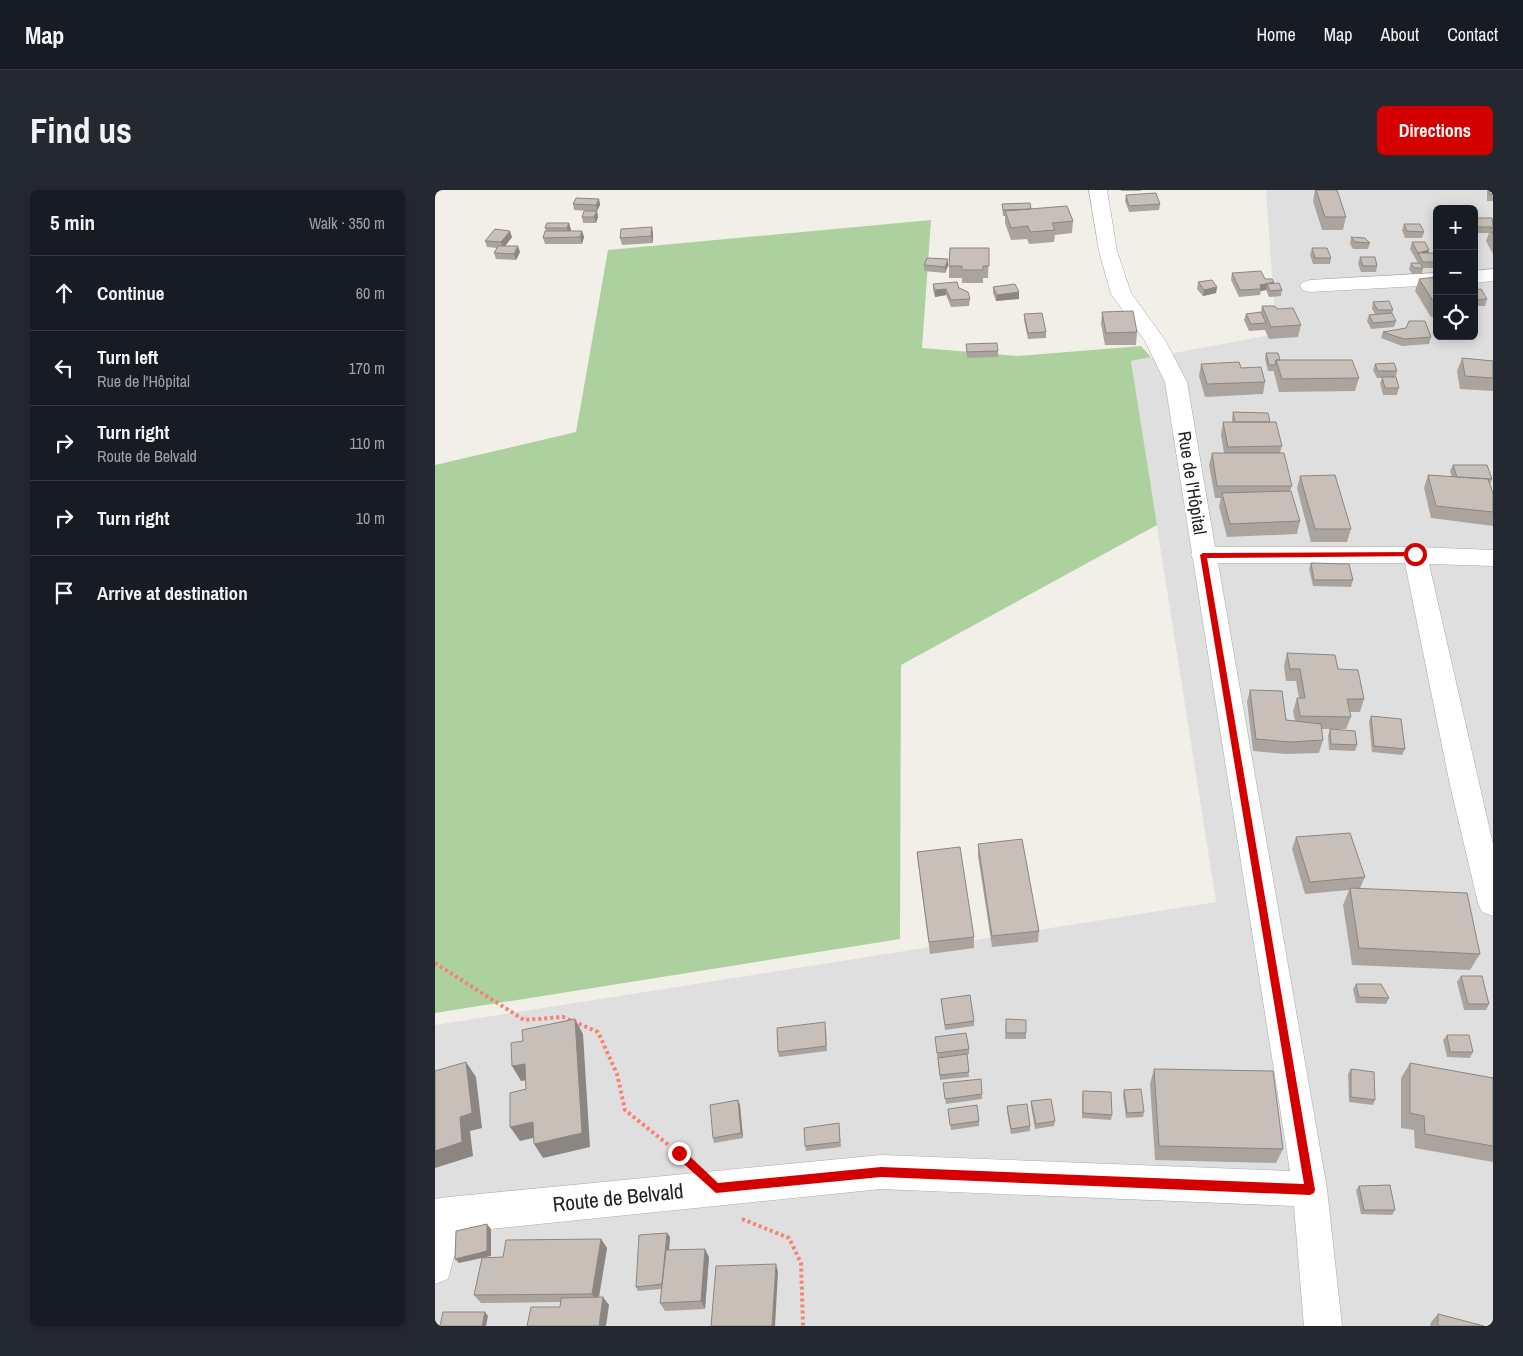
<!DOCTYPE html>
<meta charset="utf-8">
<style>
:root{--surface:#171b24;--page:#242831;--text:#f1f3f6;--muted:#9ea1a6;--line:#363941;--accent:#d40000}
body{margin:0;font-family:"Archivo Narrow",sans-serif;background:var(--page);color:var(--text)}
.controls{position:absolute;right:15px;top:15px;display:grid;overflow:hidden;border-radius:8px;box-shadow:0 2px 12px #0003}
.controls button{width:45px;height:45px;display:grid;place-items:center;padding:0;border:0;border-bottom:1px solid var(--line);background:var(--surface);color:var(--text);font:25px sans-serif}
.stop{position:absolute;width:15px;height:15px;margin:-11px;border:4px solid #d40000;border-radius:50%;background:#fff}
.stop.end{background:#d40000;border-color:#fff;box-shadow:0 1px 5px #0008}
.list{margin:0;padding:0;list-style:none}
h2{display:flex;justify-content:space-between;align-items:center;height:65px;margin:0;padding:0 20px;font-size:21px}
h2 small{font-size:16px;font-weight:400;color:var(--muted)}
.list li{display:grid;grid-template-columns:32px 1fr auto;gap:15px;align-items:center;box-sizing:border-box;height:75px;padding:0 20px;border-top:1px solid var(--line)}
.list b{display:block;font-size:19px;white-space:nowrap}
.list p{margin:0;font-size:16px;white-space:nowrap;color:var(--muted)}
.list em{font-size:16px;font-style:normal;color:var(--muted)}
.icon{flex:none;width:28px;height:28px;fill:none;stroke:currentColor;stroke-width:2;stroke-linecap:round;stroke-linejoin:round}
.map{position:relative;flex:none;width:1058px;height:1136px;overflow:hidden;border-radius:8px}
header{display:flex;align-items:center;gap:30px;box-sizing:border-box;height:70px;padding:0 25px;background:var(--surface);border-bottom:1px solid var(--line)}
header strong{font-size:24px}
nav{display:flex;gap:28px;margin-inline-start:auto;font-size:18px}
.intro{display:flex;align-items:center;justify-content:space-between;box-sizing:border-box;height:120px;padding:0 30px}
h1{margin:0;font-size:35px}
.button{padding:12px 22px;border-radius:8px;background:var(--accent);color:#fff;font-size:18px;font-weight:700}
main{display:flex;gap:30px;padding:0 30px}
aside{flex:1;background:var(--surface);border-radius:8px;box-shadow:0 2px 12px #0003}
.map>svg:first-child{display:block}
.residential{fill:#e0dfdf;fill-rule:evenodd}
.forest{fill:#add19e}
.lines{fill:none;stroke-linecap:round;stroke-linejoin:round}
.street-casing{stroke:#a9a9a9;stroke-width:1}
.path{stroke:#fa8072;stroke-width:4;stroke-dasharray:3 3;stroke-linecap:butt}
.street{fill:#fff;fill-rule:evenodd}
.wall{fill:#aba49e}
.shaded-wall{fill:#8b8681}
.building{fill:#c7bfb8;stroke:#8b8681}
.route{fill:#d40000}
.labels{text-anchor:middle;stroke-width:5;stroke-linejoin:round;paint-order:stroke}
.street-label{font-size:18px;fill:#222;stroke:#fff}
.near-street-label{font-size:21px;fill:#222;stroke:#fff}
</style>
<header>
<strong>Map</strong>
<nav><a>Home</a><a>Map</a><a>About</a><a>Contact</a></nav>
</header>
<div class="intro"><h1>Find us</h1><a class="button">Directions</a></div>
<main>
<aside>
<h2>5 min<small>Walk · 350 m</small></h2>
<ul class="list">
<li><svg class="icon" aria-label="ahead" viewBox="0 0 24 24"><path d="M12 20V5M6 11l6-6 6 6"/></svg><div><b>Continue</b></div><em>60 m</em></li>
<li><svg class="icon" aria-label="left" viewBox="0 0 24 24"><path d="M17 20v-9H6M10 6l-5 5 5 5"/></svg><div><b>Turn left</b><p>Rue de l'Hôpital</p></div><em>170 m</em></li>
<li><svg class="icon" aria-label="right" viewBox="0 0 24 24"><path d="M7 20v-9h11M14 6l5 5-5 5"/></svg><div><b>Turn right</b><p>Route de Belvald</p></div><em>110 m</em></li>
<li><svg class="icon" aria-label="right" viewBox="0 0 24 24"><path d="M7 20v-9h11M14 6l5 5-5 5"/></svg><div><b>Turn right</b></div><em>10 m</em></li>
<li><svg class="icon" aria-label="arrive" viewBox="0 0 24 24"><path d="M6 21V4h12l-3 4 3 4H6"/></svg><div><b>Arrive at destination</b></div></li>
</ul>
</aside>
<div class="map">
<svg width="1058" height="1136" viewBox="0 0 1058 1136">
<rect width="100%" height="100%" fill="#f2efe9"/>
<path class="residential" d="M831,0h227v1136h-1058v-301l781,-123 -85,-541 145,-27zM1002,19h37v127h-37z"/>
<path class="forest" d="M496,30l-9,128 96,8 123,-10 10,11 -20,4 26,164 -256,140 -1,274 -465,74v-548l141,-33 32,-182z"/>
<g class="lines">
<g class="street-casing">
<path id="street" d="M654,0h18l10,61 14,42 34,47 22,42 28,165h200l78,3v16l-64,-2 64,280v72l-11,-4 -4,-9 -28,-118 -45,-222h-187l109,626 15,137h-38l-10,-120 -413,-17 -420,43 -13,47 -13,5v-85l13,-2 433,-42 409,16 -97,-612 -2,-4 1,-2 -27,-171 -20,-41 -34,-47 -12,-43z
M1058,79v12l-19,2v-12z
M1002,83v12l-127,7 -7,-2 -3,-4 3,-4 7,-2z"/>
</g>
<path class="path" d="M0,773l89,57 39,-3 35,15 19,42 8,36 61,49
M307,1029l47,19 12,25 2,63"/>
<use href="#street" class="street"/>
</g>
<path class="wall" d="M686,0h20v1h-20z
M880,0h22l9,27 -3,13h-21l-9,-29z
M1052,0h6v11h-6z
M691,5l34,9 -1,6 -30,2 -4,-11z
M164,9l1,6 -3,6 1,6 -2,6h-13l-1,-6 5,-6 -13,-1 -1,-6z
M567,14l29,5 42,12 -1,12 -17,2 -1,7 -25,2 -2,-5 -16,1 -6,-17v-7h-2z
M1040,28l18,2v34l-7,-13 3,-8h-13l-2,-4z
M134,33l2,7 -1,1h12l2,6 -2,7h-37l-2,-6 3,-7 -1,-3z
M969,34l20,8 -2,6h-17l-3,-8z
M218,43v10l-31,2 -2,-7z
M77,47l-7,9 15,6 -4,8 -20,-1 -2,-6 3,-5 -10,-1 -2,-6z
M916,47l19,6 -2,6h-15l-3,-5z
M977,52l25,17v9h-14l-1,6h-10l-3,-5 2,-6h7l-8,-14z
M554,58l-1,30h-5v5h-21v-5h-13v-12z
M877,58l19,10 -1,6h-17l-3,-9z
M925,67l17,9 -1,6h-15l-3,-8z
M489,75l24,1 -3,7 -21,-2z
M797,83l33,6 8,5 9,6 -1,6 -12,1 -3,-7 -5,1 -1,4 -21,2 -8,-17z
M1002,87v40h-6l-16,-26 4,-12z
M763,92l19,5 -1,6 -13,3 -6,-7z
M498,94l26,4 11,11 -1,7 -18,1 -5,-12 -11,2 -2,-7z
M558,97l26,5v7l-23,2 -3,-8z
M1039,100l13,9 -2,7h-11z
M938,112l20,8 -1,4 4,7 -2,6 -23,2 -4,-8 2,-6 6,-1 -3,-5z
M827,116l39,19 -3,12 -29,2 -4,-9 -16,1 -5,-11 2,-6 15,-2z
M667,122l35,20 -1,13h-31l-4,-21z
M589,124l22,18v6l-18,1 -4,-19z
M971,138l25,9 -2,7 -27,2 -21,-8 2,-6z
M531,154l32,7v6l-31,1z
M831,163l14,7 79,18 -4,13 -76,1 -5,-19v-2h-6l-3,-12z
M1027,168l31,3v30l-33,-2 -3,-18z
M766,174l40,4 24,14 -2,12 -58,3 -6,-21z
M940,174l22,7 -1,6 3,11 -2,7h-14l-3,-12 2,-5h-5l-4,-8z
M798,222l37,10 12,24 -2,7 12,33 -2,5 10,30 -3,13 -70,3 -8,-31 2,-8h-6l-6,-33 3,-12h12l-3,-18 2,-13h9v-3z
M1018,275l39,14 -2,6 3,8v33l-62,-8 -7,-30 4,-13 24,2 -2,-6z
M865,286l51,53 -4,13h-36l-14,-54z
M876,373l42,17 -2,7 -38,-1 -4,-17z
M852,463l51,16 26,30 -4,13h-11l2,5 -5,12h-25l2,11 -4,13 -33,1 -33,-3 -6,-49 3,-12 36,30 9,1 -2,-10 4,-13h2l-3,-17h-10l-2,-15z
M936,526l34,33 -3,6 -30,-3 -3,-30z
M895,539l27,16 -2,6 -26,-1 -1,-14z
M861,647l69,40 -5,11 120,66 -10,16 -118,-5 -9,-60 6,-15 -44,4 -13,-45z
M543,654l61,87 -1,11 -46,5 -14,-91z
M482,662l57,85v11l-44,6 -12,-91z
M1026,786l28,28 -3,6h-22l-7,-28z
M921,794l33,14 -3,6 -30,-1 -3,-14z
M506,809l33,22v5l-29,4z
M571,829l20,14v6h-21z
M391,837l1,24 -48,6 -1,-5z
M1012,845l26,17 -3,6 -23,-1 -4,-17z
M500,847l34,12v5h-2l2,23 -29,3z
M975,873l83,15v84l-78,-14 -1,-18 -13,-2v-50z
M719,879l129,80 -7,14 -121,-3 -5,-76z
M916,879l24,31 -2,5 -24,-3 -1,-28z
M508,893l39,11v5l-36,5z
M689,900l20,22 -1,5 -17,1 -3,-23z
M648,901l29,24 -1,5 -29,-2v-22z
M596,911l24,20 -1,5 -19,3 -4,-23z
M305,915l3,33 -29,5 -1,-5z
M572,916l23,20v5l-19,3 -4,-22z
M513,919l31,12v5l-28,4z
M404,938l2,19 -35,4 -1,-5z
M924,996l36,24 -3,5 -31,-1 -5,-24z
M232,1043l3,4 -1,13 40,7 -4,52 -40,2 -5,-8 2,-14 -24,2 -2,-4z
M166,1049l6,9 -8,49 10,8 -49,2v-5l-79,1 -7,-8 29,-38z
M1003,1124l46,12h-54l1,-4z"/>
<path class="shaded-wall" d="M164,9l1,6 -3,6 -1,-6z
M162,21l1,6 -2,6 -2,-6z
M134,33l2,7 -3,4 -1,-6z
M217,37l1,6v10l-2,-7z
M75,41l2,6 -9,12 -2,-7z
M147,41l2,6 -2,7 -2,-7z
M83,56l2,6 -4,8 -2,-6z
M994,60l-1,6 -10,-3z
M513,69v7l-3,7v-6z
M839,92l-2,7 -5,-5 -1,6 -5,1v-2l-1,-4z
M782,97l-1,6 -13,3 1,-6z
M511,99v6l-11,2v-7z
M584,102v7l-23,2 1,-6z
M140,829l8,15 7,113 -47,11 -9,-14z
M31,872l10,15 6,51 -12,3 3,25 -38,12v-17z
M90,874l9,15 -13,2 -9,-15z
M303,910l2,5 3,33 -2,-5z
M98,932l9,14 -22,5 -10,-14z
M52,1034l4,5v27l-32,7 -4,-4z
M232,1043l3,4 -4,51 -2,-4z
M166,1049l6,9 -9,54 -6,-8z
M270,1059l4,8 -4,52 -4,-8z
M341,1074l2,8 -3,54h-3z
M168,1107l6,8 -3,21h-7z
M50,1122l3,4 -2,10h-4z"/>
<path class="building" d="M881,0h21l9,27h-21z
M1054,0h4v5l-4,-1z
M721,3l4,11 -31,2 -3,-11z
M141,8l23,1 -3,6 -23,-1z
M595,13l1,6 -28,1 -1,-6z
M632,16l6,15 -21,2 3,7 -25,2 -2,-6 -17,2 -6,-17z
M149,21h13l-3,6h-12z
M1040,28h17l1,9h-15z
M112,33h22l-2,5h-22z
M969,34h16l4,8 -17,-1z
M217,37l-1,9 -31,2 1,-9z
M1058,38v6l-3,-5z
M60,39l15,2 -9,11 -16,-1z
M110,41h37l-2,6 -37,1z
M916,47l14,1 5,5 -15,-1z
M977,52h13l4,8 -11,3h15l4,6v3h-14l-5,-9z
M63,56h20l-4,8 -20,-1z
M515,58h39v18h-6v4h-21v-4h-13z
M877,58h15l4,10h-16z
M925,67h15l2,9h-14z
M492,68l21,1 -3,8 -21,-2z
M976,73h9l3,5h-9z
M826,81l4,8h7l2,3 -14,3 1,4 -21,1 -8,-17z
M1002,87v27h-2l-16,-25z
M777,90l5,7 -13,3 -6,-8z
M522,92l2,6 9,4 2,7 -19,1 -5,-11 -11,1 -2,-6z
M844,93l3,7 -12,1 -3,-7z
M580,94l4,8 -22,3 -4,-8z
M1046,99l6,10 -13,1v-10z
M954,111l4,9h-15l-5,-8z
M827,116h12l4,3 15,-1 8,17 -30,2z
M698,121l4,21 -31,1 -4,-21z
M826,122l5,11 -15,1 -5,-10z
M607,123l4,19 -18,1 -4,-19z
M957,123l4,8 -23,2 -4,-8z
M974,131h16l6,16 -27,2 -21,-7 23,-4z
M562,153l1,8 -31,1 -1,-8z
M831,163h12l2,7h-4l-1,5h-6z
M1027,168l31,3v17l-28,-2z
M841,170h76l7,18 -77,1z
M804,172l2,6 20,-1 4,15 -58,2 -6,-20z
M959,173l3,8h-19l-3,-7z
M947,187h14l3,11h-14z
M798,222l35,1 2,9h-35z
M788,232h53l6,24 -54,1z
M777,263h72l8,33h-75z
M1018,275h34l5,14 -35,-2z
M900,285l16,54h-36l-15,-53z
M993,285l60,4 5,14v19l-57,-6z
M856,301l9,30 -70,3 -8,-31z
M876,373l38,1 4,16h-39z
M852,463l48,2 3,14 20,1 6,29h-17l4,18 -51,-1 -3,-18h8l-5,-29h-10z
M815,500l32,1 4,29 35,4 2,16 -33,2 -34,-3z
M936,526l30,3 4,30 -31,-3z
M895,539l25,2 2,14 -26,-1z
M915,643l15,44 -55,5 -14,-45z
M587,649l17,92 -47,5 -14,-92z
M525,657l14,90 -45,5 -12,-90z
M915,698l117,5 13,61 -121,-6z
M1026,786h21l7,28h-21z
M921,794h25l8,14 -30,-1z
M535,805l4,26 -29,4 -4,-26z
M140,829l7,114 -48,11 -1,-22 -23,5v-34l16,-4 -1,-25 -13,2 -1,-23 12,-2 -1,-11z
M571,829l20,1v13h-20z
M390,832l1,24 -48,6 -1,-24z
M531,843l3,16 -32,4 -2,-16z
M1012,845h22l4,17h-23z
M532,864l2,18 -29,3 -2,-17z
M31,872l6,51 -12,4 2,25 -27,9v-80z
M975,873l83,15v68l-68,-12 -1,-18 -14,-3z
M719,879l119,2 10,78 -124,-3z
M916,879l23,3 1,28 -24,-3z
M546,889l1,15 -37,5 -2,-16z
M706,899l3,23 -17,1 -3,-23z
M648,901l28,1 1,23 -29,-2z
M616,909l4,22 -19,3 -5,-23z
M303,910l3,33 -28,5 -3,-33z
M592,914l3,22 -19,3 -4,-23z
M542,915l2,16 -29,4 -2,-16z
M404,933l1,19 -35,4 -1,-18z
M955,995l5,25h-31l-5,-24z
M52,1034v27l-32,8 1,-28z
M232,1043l-5,51 -26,3 3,-52z
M166,1049l-9,55 -118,1 8,-37 21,-1 3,-17z
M270,1059l-4,52 -41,2 6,-53z
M341,1074l-4,62h-61l5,-60z
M168,1107l-4,29h-72l4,-19h29l1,-9z
M8,1122h42l-3,14h-42z
M1003,1124l46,12h-46z"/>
<path class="route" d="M980,362l3,1v3l-211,2 108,632 -1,3 -4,2 -429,-18 -165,16 -41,-37v-7h7l36,34 163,-16 423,17 -104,-629 3,-2z"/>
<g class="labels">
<g class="street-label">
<text transform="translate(757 293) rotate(81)" y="6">Rue de l'Hôpital</text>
</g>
<g class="near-street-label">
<text transform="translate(183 1008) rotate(-6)" y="7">Route de Belvald</text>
</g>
</g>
</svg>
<div class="controls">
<button>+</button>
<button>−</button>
<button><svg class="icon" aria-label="locate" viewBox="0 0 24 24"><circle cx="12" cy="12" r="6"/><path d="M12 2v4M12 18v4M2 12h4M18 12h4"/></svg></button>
</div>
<div class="stop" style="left:980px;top:364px"></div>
<div class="stop end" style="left:244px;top:963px"></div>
</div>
</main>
